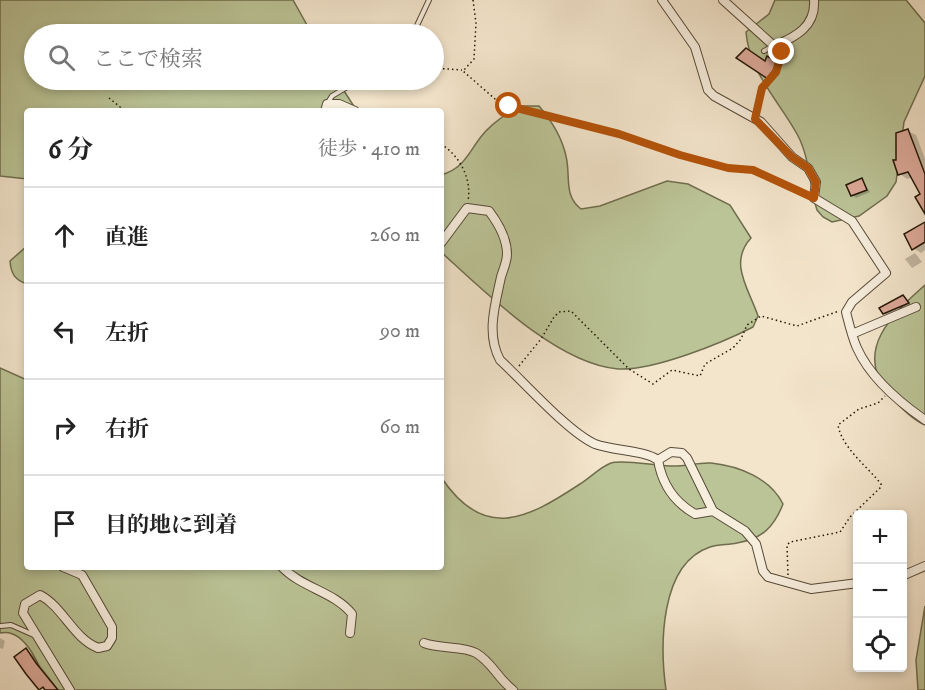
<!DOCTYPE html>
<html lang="ja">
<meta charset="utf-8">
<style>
:root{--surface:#fff;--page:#f6f6f6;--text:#222;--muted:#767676;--line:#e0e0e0}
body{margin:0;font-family:"IM FELL DW Pica","Noto Serif JP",serif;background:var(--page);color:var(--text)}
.controls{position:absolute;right:18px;bottom:18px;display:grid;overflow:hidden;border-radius:6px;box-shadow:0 3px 9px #0003}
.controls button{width:54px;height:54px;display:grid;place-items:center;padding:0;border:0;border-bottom:2px solid var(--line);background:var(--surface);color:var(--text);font:30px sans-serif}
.stop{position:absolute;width:18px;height:18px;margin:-14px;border:4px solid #b45309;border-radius:50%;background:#fff}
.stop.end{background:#b45309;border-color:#fff;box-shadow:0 2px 6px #0008}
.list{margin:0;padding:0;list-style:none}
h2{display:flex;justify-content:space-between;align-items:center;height:78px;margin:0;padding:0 24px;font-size:26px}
h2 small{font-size:20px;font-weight:400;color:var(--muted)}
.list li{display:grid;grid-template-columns:39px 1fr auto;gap:18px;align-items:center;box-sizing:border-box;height:96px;padding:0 24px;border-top:2px solid var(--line)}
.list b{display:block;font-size:22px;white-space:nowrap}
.list em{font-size:20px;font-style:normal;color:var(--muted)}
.icon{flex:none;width:33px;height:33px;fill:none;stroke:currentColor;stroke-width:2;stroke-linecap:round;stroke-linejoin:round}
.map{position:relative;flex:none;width:925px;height:690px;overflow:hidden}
.search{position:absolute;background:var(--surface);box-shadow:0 3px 9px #0003;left:24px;top:24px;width:420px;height:66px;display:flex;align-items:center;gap:15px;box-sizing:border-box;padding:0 21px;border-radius:33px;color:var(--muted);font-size:22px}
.panel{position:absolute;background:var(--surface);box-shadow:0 3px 9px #0003;left:24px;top:108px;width:420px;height:462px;border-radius:6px}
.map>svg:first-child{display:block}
.green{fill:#bbc497;stroke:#6f6d4e;stroke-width:1.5}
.shadow{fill:#0003}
.building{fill:#ddaa9a;stroke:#231605;stroke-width:1.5}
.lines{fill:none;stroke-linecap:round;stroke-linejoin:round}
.lane-casing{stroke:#574a37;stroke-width:6}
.street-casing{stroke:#574a37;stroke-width:10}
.path{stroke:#231605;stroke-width:1.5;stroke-dasharray:1.5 3;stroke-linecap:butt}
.lane{stroke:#f7eede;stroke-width:4}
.street{stroke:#f7eede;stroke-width:8}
.route{stroke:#b45309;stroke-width:8}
</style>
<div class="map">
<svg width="925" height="690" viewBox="0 0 925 690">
<rect width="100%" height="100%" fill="#f3e5cc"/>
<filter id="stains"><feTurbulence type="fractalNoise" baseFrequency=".00333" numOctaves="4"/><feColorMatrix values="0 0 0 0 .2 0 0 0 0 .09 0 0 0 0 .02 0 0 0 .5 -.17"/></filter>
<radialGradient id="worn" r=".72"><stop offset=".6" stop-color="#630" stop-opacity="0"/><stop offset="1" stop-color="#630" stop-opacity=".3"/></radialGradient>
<path class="green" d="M0,0h293l19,34h-278v46h303l20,31h-330v68l-27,-3z
M775,0h131l19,23v53l-21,46 -8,60 -9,14 -28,20 -27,6 -9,-5 -6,-7c-8,-24 -7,-53 -20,-76 -18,-33 -48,-62 -51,-102l23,-18z
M521,106h18c12,14 23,32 27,50 5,20 -3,39 15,53l19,-3 67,-25 21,3 42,21 21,33c-23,25 -2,51 7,78l-5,11c-31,16 -100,44 -135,42 -61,-5 -133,-77 -177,-117v-77c22,-6 27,-21 39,-37 11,-15 25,-24 41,-32z
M27,246v38c-12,-4 -16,-10 -17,-23z
M925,285v140c-14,-6 -26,-19 -36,-31 -36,-43 3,-80 36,-109z
M0,368l27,12v187h414v-90c43,65 86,42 139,7 10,-6 20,-17 31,-21 13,-4 44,3 59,3 14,1 28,-4 41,-3 28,3 59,15 72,41 -9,23 -21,35 -46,39 -9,2 -19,1 -27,4 -51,17 -50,100 -44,143h-621c-1,-20 -20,-63 -45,-57z
M925,606v84h-7l-2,-30z"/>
<path class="shadow" d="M738,57l27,6 3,-5 13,8 -9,14z
M908,131l8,4 9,24v52l-3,-17 -9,-17 -6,2 -7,-5 -3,-13z
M862,180l8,12 -14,6 -4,-3z
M925,222v28l-4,3 -8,-5 -7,-13z
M915,253l7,9 -10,6 -7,-9z
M905,298l7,8 -24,10 -4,-3z
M0,638l5,3 -2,8 -3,-1z
M26,650l5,3 28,37 -19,-1z"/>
<path class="building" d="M746,48l19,13 2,-5 11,6 -10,17 -32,-21z
M908,129l17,45v40l-10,-17 5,-3 -12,-22 -10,3 -5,-15h3v-27z
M862,178l5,12 -16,6 -5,-11z
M925,222v20l-13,8 -8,-16z
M903,295l6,8 -26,11 -4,-6z
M26,648l10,15 22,27h-13l-2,-3 -4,3 -13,-16 -12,-17z"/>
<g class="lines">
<g class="lane-casing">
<path id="lane" d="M413,34l16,-34
M764,51l9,-5
M327,104l5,-8 27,-16
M1,626l10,-1 25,11"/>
</g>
<g class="street-casing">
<path id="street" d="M662,0l33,47 13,43 6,6 47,26 31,35 16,11 8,14 -2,16 38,23 34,52 -34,29 -6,10c3,12 6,25 11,36 13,29 42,54 68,72
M723,0l51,46c22,-9 42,-20 40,-46
M325,111l2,-7h12l16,7
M441,243l26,-35 22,3c9,12 18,28 18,43 0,8 -4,16 -6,23 -6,28 -15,57 -1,83 24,22 68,72 95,84 19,7 49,6 63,16 4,24 16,42 37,54l18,-3 32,20 11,13 7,27 5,6 43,12 47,-6
M852,334l64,-27
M658,460l13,-8 11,1 5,5 26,53
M63,567l19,8 30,52v11l-5,8 -9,2c-25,-10 -35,-41 -58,-53l-15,9 -2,9 47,77
M282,567c20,21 53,25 70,47l-2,19
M902,576l23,-10
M424,643c16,6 40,3 52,10 16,9 22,26 37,37"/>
</g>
<path class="path" d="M473,0l3,23 -2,36 -11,12 32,28 14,7 110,28 61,21 48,12 25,3 52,24
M434,68l28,2
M109,98l16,13
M757,112l5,-24 14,-16 6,-20
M441,144c19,12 31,35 27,57
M519,366l22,-27 13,-22 5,-5 12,-1 58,58 24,15 19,-14 28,6 5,-12 28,-16 8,-9 6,-14 14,-9 36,10 42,-15
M788,575l-1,-30 3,-3 50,-10 10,-15 31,-30v-3c-14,-18 -39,-36 -43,-59l21,-16 19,-6 7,-7"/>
<use href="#lane" class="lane"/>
<use href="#street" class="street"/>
</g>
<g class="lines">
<path class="route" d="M509,106l110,28 61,21 48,13 25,2 61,28 2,-16 -8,-14 -16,-11 -37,-38 7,-31 14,-16 6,-20"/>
</g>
<rect width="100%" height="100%" filter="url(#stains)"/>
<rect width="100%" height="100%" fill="url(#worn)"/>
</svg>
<div class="controls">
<button>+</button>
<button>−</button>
<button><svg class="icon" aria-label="locate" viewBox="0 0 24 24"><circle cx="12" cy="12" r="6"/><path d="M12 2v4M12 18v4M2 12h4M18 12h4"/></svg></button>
</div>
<div class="stop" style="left:509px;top:106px"></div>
<div class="stop end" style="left:782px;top:52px"></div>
<div class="search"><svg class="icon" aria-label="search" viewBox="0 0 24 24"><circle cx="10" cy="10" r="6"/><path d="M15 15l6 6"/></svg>ここで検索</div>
<section class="panel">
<h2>6 分<small>徒歩 · 410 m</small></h2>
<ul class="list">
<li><svg class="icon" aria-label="ahead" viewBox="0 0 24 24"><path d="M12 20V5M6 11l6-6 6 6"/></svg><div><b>直進</b></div><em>260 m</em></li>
<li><svg class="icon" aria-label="left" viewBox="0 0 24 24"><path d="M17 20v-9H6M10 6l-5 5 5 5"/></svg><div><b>左折</b></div><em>90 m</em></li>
<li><svg class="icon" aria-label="right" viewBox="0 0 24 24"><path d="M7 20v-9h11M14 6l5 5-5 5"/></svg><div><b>右折</b></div><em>60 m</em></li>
<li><svg class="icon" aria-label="arrive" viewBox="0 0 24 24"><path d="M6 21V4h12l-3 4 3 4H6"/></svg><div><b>目的地に到着</b></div></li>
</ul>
</section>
</div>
